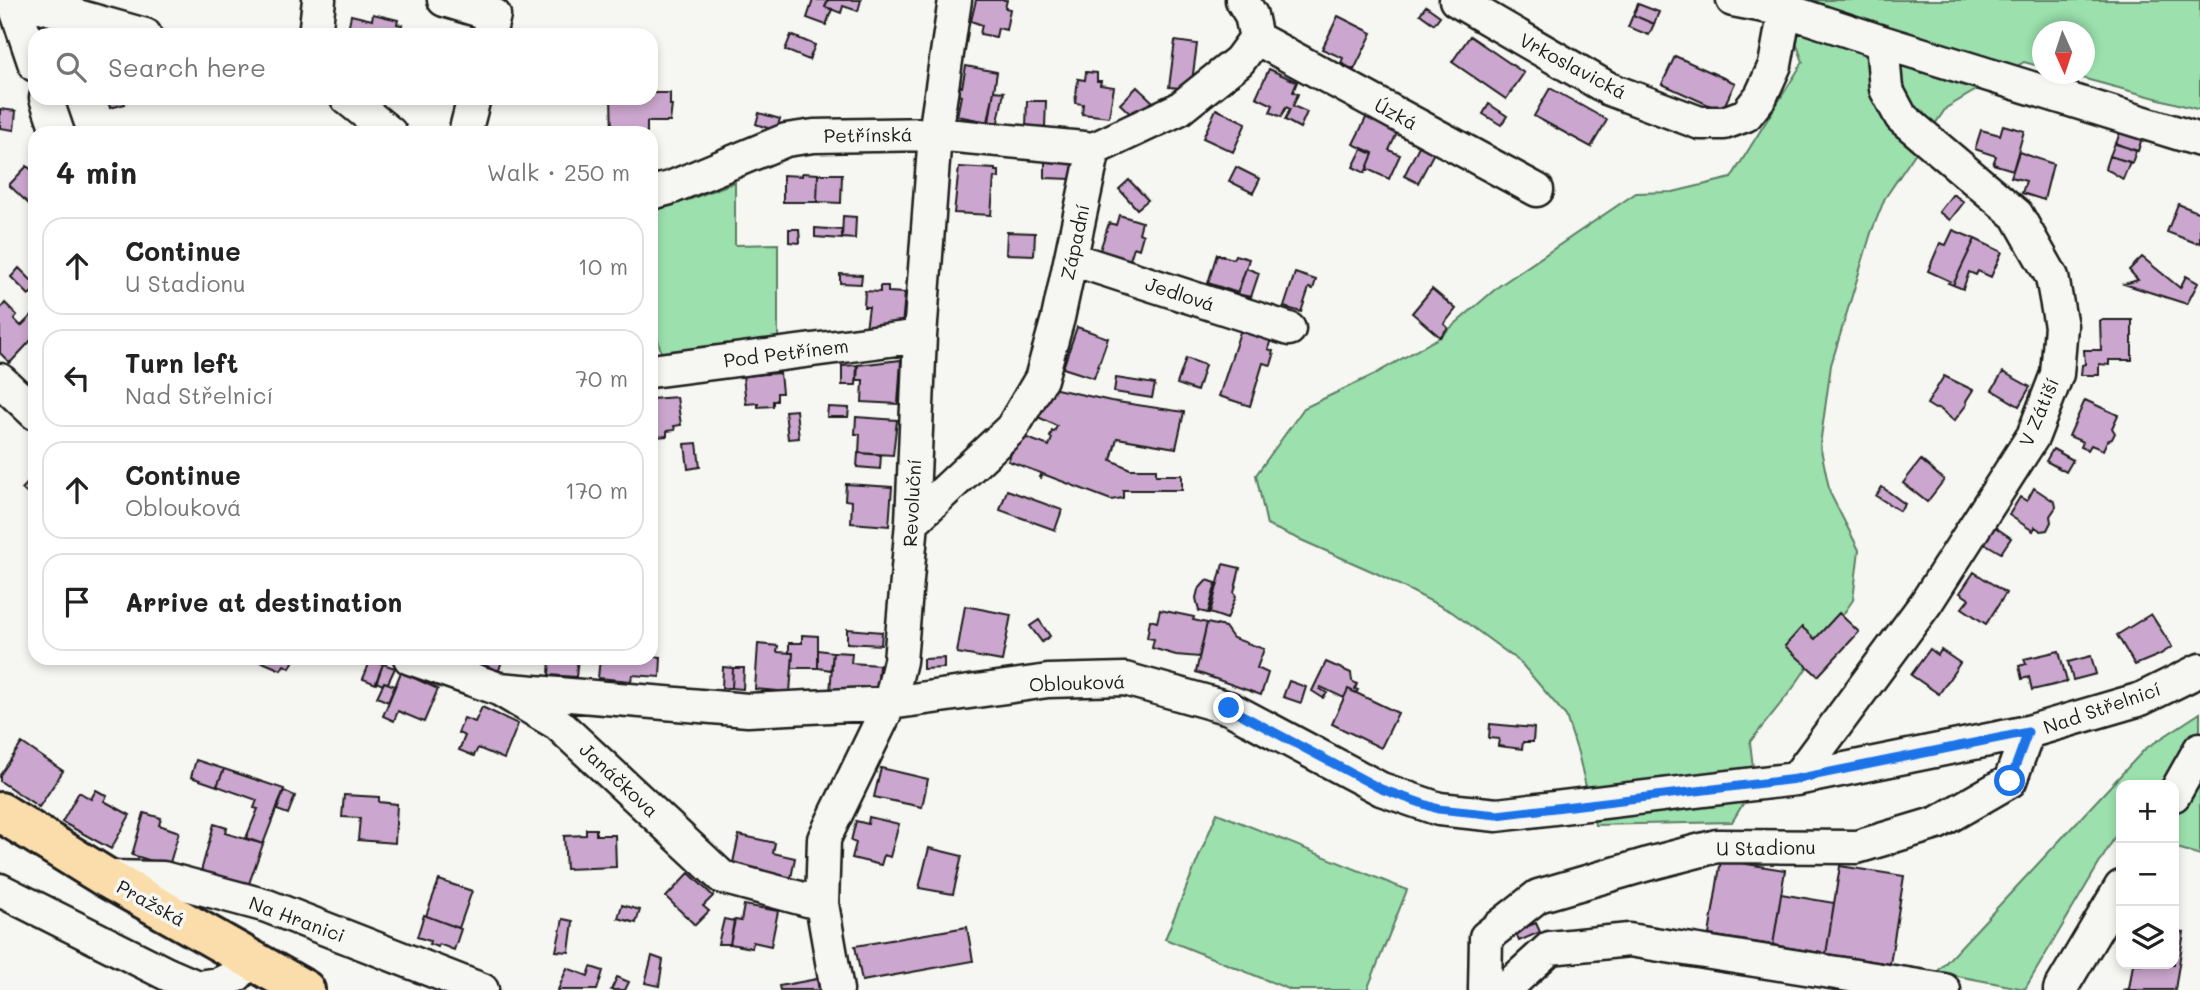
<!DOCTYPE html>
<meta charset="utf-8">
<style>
:root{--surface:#fff;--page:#f6f6f6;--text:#222;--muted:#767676;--line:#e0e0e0}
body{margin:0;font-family:Mali,sans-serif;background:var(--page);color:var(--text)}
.controls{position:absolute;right:21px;bottom:21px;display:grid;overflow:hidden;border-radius:14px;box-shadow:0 4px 10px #0003}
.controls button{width:63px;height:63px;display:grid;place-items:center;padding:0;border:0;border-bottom:2px solid var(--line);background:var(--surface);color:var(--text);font:35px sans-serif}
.compass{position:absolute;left:2032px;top:21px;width:63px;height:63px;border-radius:50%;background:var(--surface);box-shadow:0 4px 10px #0003;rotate:177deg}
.stop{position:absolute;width:21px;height:21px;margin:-16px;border:5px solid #1a73e8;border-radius:50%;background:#fff}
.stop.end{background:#1a73e8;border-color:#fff;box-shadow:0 2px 7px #0008}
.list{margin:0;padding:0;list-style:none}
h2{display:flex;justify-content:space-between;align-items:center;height:91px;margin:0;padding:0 28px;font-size:30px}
h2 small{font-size:23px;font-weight:400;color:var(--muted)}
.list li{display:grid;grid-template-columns:46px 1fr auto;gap:21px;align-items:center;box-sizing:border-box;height:98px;margin:0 14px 14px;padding:0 14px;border:2px solid var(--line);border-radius:21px}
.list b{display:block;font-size:26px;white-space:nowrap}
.list p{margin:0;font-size:23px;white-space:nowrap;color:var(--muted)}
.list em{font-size:23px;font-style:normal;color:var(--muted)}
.icon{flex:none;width:38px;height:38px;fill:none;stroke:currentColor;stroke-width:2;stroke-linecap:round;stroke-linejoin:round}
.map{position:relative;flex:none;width:2200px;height:990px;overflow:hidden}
.search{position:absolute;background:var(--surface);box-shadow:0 4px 10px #0003;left:28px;top:28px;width:630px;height:77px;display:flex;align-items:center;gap:18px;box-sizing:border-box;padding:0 24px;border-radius:21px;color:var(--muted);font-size:26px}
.panel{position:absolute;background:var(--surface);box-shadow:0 4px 10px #0003;left:28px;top:126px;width:630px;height:539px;border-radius:21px}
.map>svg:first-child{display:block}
.green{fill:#9be0ad;stroke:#5c7e64;stroke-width:2}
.building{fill:#cba6ce;stroke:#1c1c1c;stroke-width:2}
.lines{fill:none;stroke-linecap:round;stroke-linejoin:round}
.minor-casing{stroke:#1c1c1c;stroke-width:37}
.major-casing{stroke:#1c1c1c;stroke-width:44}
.minor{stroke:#f6f6f2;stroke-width:32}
.major{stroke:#fbddab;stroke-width:38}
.route{stroke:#1a73e8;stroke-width:9}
.labels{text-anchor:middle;stroke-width:7;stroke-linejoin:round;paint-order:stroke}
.street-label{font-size:19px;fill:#1c1c1c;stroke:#f6f6f2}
</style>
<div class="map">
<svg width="2200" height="990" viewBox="0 0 2200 990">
<rect width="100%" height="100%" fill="#f6f6f2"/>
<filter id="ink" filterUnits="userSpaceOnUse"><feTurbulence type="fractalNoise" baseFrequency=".0143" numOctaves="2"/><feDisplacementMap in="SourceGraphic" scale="14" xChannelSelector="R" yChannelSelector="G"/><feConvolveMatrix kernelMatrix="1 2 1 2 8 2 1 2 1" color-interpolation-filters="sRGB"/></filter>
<g filter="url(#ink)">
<path class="green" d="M1781,0h419v110l-133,-36h17v-42h-42v35l-18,-5 -78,46 -61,90 -14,35 -40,132 -11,80 10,48 29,57 -6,50 -60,88 -43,54 5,42 -23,38 -137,3 -17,-72 -12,-37 -46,-54 -68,-50 -76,-39 -109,-48 -11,-50 48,-67 69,-33 67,-38 59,-51 137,-93 37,-1 58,-14 72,-116z
M735,182v63l43,-1v98l-116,15 -11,-48v-98l40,-12z
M2200,713v142l-26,-8v-62h-53v45h-2l-94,159 -88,-17 208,-223z
M1217,813l190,77 -40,100h-76l-126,-51z"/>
<path class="building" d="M813,0h15l-3,7 7,2 -6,16 -19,-7z
M828,0h33l-3,11 -15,-5 -2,7 -16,-6z
M976,0h31l-2,8 5,1 -4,21 -8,-2 -2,9 -16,-3 2,-9 -11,-4z
M1638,4l21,8 -5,12 -21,-9z
M1426,6l14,10 -6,8 -14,-10z
M373,14l25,6 -1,4 5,1 -1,3 23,7h-77l4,-20 21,5z
M1633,15l21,9 -5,11 -21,-8z
M1338,16l34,17 -18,37 -13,-7 2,-5 -21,-9z
M791,35l24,10 -6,15 -24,-10z
M1470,36l54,37 -18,26 -54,-37z
M1175,41l22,3 -6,45 -22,-2z
M1675,56l60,27 -13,28 -60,-27z
M966,66l31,6 -8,50 -32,-6 4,-20 -3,-1 1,-9 3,1z
M1269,69l28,13 -4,10 5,2 -5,12 14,6 -7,16 -15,-8 5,-11 -4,-2 -5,10 -11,-5 3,-7 -17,-8z
M1086,72l11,1v8h4l-1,4 14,2 -5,30 -27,-3 1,-10 -8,-1 3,-24 7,1z
M1137,87l16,15 -17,17 -16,-15z
M1550,88l57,32 -16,27 -57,-31z
M994,91l10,1 -6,30h-10z
M651,93h19v12h2l-2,17h-23v11h-35l-1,-35h22v5h4v-5h14z
M107,98h25l-8,2 1,4 -15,4z
M1027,101h19l-1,26 -19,-1z
M1489,104l18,12 -6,9 -18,-11z
M0,109l16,2 -2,19 -14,-2z
M1216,109l30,14 -13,29 -30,-14z
M759,113l21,6 -4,12 -20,-7z
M1367,116l31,15 -9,19 11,5 -11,24 -22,-10 6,-16 -20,-9z
M2003,125l21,6 -11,39 -20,-6 3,-8 -21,-7 6,-19 19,5z
M2120,132l22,6 -4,13 -22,-7z
M1422,140l15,7 -19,36 -14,-7z
M2115,143l21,8 -4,12 -22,-7z
M1362,149l11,5 -8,19 -12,-6z
M2019,152l34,12 -9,36 -22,-7 4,-12 -15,-4z
M2109,156l21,6 -7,17 -18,-11z
M1045,159l28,1 -1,19 -27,-1z
M27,166l8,7v37l-26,-25z
M959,167l36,2v2h4v7l-5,-1 -3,38 -37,-2z
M1236,167l24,12 -7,14 -24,-12z
M802,173l16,1 -1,28h-34v-27l19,1z
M818,174h24l-1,29 -24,-1z
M1129,180l19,20 -11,9 -18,-20z
M1953,194l11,8 -14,18 -11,-8z
M2178,204l22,9v30l-3,-1 -1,1 -29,-11z
M1119,215l23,7 -3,11 4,2 -4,14 -5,-2 -5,16 -30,-10 10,-30 7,2z
M843,216l13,1 -1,22 -13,-1z
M815,228l27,2v9l-27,-2z
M789,229h10l1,14 -11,-1z
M1953,230l22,9 -22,46 -5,-2 2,-2 -22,-10 12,-28 6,2z
M1007,232l28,1 -1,22 -28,-1z
M1975,239l27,13 -11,25 -13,-6 -2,4 -7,-3 -6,17 -10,-4z
M1217,254l16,5 2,-4 14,4 -11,34 -30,-10z
M2142,257l38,31 6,-12 12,7 -11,21 -63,-20 14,-4 -9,-10z
M19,268l16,16v5l-6,6 -18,-18z
M1246,268l13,5 -8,24 -14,-3z
M1295,273l21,7 -3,9 -4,-1 -8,24 -17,-5z
M840,274l22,1 -1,9 -21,-1z
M880,286h8v6l17,1 -3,33 -36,3 3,-22h-5l1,-16 15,1z
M1432,289l24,20 -12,15 4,4 -8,9 -28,-24z
M5,303l12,12 -3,4 7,7 11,-11 3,3v18l-25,27 -10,-10v-44z
M2100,320h32v40h-23v5l-10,-1v11h-18l1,-10 3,-1 -1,-14h17z
M1077,327l31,11 -14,40 -31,-10z
M1241,329l30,10 -3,10 5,2 -1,3 2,1 -3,10 -8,-2 -13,43 -31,-10z
M1186,358l19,7 -8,26 -20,-7z
M901,360l-3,44 -36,-2 1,-22h-6l1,-15z
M857,365l-1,20h-14v-19z
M2003,372l27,15 -11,19 -27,-16z
M780,373l2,20h-5v8h-4v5l-15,1v-4l-12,1 -3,-28z
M1944,376l29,14 -7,11 1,3 -13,17 -15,-13 -4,1 -8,-5z
M1116,378l39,6 -3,14 -38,-6z
M1052,388l59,13 73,11 -8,36 -59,-10 -6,22 19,9h26v6h26v15h-59v8l-12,2 -68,-26 -2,4 -2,-1 2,-4 -33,-12 11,-26 30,11 3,-8 -2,-1 2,-6 2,1 3,-6 -21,-10z
M677,397l4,28 -7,1 1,4 -8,1v5l-11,1v-5h-5v-33z
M2085,400l33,15 -6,13 3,5 -3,6 -5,2 -4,9 -12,-5 -3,5 -7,-3 2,-5 -14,-6z
M828,407l21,1 -1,9h-21z
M796,410l3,28 -11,1 -3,-28z
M856,417l41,3 -4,35 -34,-2 1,-19h-5z
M697,443l3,24 -12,2 -3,-25z
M2053,449l20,11 -7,12 -20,-11z
M858,453l23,2 -1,14 -23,-2z
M1921,460l23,20 -17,22 -24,-19z
M35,475v26l-13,-12z
M846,484l46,3 -3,39 -38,-3 1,-22 -7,-1z
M1882,487l23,17 -5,7 -24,-15z
M2034,488l21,14 1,5 -6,9 1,6 -4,8 -6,1 -6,-4 -2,4 -24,-16 11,-18 7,4z
M1007,490l55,20 -7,20 -55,-20z
M1995,527l16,11 -10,15 -17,-10z
M1223,564l17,4 -6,25 2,3 -9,23 -17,-6z
M1974,572l32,21 -20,31 -24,-16 7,-9 -9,-6z
M1207,580l9,3 -8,30 -9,-2 -3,-13 2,-8z
M965,606l46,9 -9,46 -45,-8z
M1160,610l34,7 -1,3 14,3 -8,34 -23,-2 -24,-7 2,-9 -7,-1 3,-18 7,2z
M1839,613l20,19 -41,44 -33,-30 17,-19 13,12z
M2151,614l21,33 -13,8 -24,10 -18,-30z
M1039,620l11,16 -8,6 -12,-16z
M1207,623l18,4 8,11 31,11 -7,19 11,5 -7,22 -65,-23z
M847,629l35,3 -1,13 -34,-2z
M802,635l16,1v32h-26l1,-15h-4v-10h13z
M758,644l20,2 -1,6 16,1 -3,39 -35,-3z
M1930,649l8,6 3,-5 19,13 -21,31 -28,-19z
M818,650l15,2 -2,18 -13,-2z
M2059,651l8,31 -35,8 -3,-13 -7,2 -3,-13 7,-2 -2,-5z
M833,652l19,1 -1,10 28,2 -2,27 -47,2z
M651,656l10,1 -1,20 -28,-2 -1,6 -33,-3 2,-20h42v2h7z
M2091,656l5,18 -23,6 -5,-18z
M253,658h42l-5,10 -6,-3 -3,5z
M460,658h43l-5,15 -38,-13z
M550,658h28l-2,19 -27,-2z
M944,658v10l-21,1v-10z
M371,659l12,5 -7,20 -13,-5z
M1326,662l25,11 1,8 5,3 -2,5 3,1 -2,3 -8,-4 -4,9 -23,-11 -1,2 7,4 -4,5 -11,-7z
M383,664l12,4 -7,15 -4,-1 -1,3 -7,-3z
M723,667l10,1 -1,20h-10z
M733,668h11l-1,21 -11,-1z
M401,672l37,17 -14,33 -26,-11 -4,10 -11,-5z
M1289,681l17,6 -5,16 -18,-6z
M384,682l11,4 -7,16 -11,-5z
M1348,689l50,24 -17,35 -49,-24z
M482,707l36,17 -14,35 -26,-11 -4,8 -15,-6 6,-14 -7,-3 6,-15 11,4z
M1490,724l44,4 -1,14h-10l-1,7 -24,-3 1,-7 -10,-1z
M22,743l41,28 -24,36 -39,-26v-6z
M196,760l28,9 -7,17 -26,-9z
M881,768l47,11 -6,28 -48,-10z
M224,769l60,20 -21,55 -17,-6 12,-29 -4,-1 3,-8 -40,-14z
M96,790l11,6 -3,5 26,14 -19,34 -49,-27 17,-30 12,7z
M284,791l11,5 -7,18 -11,-4z
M344,795l35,2v5l18,2 -2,39 -37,-3 2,-22 -18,-1z
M144,813l17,5 -2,7 20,7 -10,34 -37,-11z
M869,817l30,7 -9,33 -6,-2 -3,10 -29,-7 4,-15 -5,-2 5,-20 12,3z
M214,824l13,4 -2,5 38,11 -16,45 -47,-14z
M586,829h10v6h19l1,32 -50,2 -2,-33 22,-1z
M739,835l36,8 -2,10 22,5 -4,20 -59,-11z
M929,848l33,8 -9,38 -34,-6z
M1721,860l64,10 -12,75 -64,-10z
M1840,866l64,10 -14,88 -64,-10z
M689,873l24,23 -10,10 6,5 -14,14 -29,-28z
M439,880l33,11 -13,37 -33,-12z
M1781,894l53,9 -8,51 -53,-9z
M622,905l18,5 -4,13 -18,-5z
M744,905l34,6 -7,35 -18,-4 -1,6 -22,-4 5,-24 6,1z
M424,915l37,14 -7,21 -15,-6 -1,3 -9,-3 1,-3 -13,-4z
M563,919l10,2 -4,31 -13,-1z
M724,919l10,2 -4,23h-12z
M1536,923l4,9 -21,9 -4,-10z
M967,927l6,34 -111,20 -7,-35z
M2174,931l10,1 -9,58h-53l7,-1 4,-25h41z
M652,956l11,4 -4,26 -14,-3z
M591,967l12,4 -6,19h-39l9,-22 21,8z
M617,977l12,5 -4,8h-14z
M817,979l2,11h-39l-1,-4z"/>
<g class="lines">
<g class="minor-casing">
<path id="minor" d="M13,0l22,65
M20,0l125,35
M444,0l50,15 -5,20
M1456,0l153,89 91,34h24l22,-8 15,-19 14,-31 10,-55
M1733,0l52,10 97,32 318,98
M315,35l4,-35
M1256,38l281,152
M46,98l12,35
M347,98l43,35
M465,133l9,-35
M1094,149l85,-40 60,-48 17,-23 -5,-23 -9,-15
M651,193l19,-5 116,-48 28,-4 121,-2 159,15
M1072,259l217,70
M651,371l269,-35
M0,380l35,33
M912,522l100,-94 29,-49 17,-61 36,-169
M410,658l89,31 59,35 164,153 100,27
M499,689l249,21 142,-7 158,-22 77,-2 104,29 152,81 58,20 58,6 299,-36 232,-47 113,-33 59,-29
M1796,779l130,-176 107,-167 24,-62 4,-48 -9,-49 -35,-62 -116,-98 -15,-28 -4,-47
M2174,795l26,-46
M105,877l58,1 104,28 215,84
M0,890l167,84 30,13 22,-3 18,-9 14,-16
M837,990l-15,-86 2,-65 66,-136 10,-42 12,-139 8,-186 15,-202 20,-134
M1485,990l1,-53 52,-41 110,-32 69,-18 140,1 80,-24 73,-42 18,-49
M1504,990l46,-42 79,-8 315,50
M2060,990l61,-103"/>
</g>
<g class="major-casing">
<path id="major" d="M0,812l105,65 200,113"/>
</g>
<use href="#minor" class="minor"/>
<use href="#major" class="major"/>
</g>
</g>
<g class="lines" filter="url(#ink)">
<path class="route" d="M1229,708l152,81 57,20 59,6 299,-36 232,-47 -18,49"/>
</g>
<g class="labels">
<g class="street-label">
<text transform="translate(1573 66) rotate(28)" y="7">Vrkoslavická</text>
<text transform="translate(1396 114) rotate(28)" y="7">Úzká</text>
<text transform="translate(868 135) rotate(-1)" y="7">Petřínská</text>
<text transform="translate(1075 242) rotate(-78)" y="7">Západní</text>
<text transform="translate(1180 294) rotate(18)" y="7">Jedlová</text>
<text transform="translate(786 353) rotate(-7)" y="7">Pod Petřínem</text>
<text transform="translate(2039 412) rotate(-67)" y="7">V Zátiší</text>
<text transform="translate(912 503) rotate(-87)" y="7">Revoluční</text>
<text transform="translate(1077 683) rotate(-2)" y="7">Oblouková</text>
<text transform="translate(2102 708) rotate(-19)" y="7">Nad Střelnicí</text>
<text transform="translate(619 780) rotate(43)" y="7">Janáčkova</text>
<text transform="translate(1766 848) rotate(-1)" y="7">U Stadionu</text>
<text transform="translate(151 903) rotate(29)" y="7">Pražská</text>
<text transform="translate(297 919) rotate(20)" y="7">Na Hranici</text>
</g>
</g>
</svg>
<div class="controls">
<button>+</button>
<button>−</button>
<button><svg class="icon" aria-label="layers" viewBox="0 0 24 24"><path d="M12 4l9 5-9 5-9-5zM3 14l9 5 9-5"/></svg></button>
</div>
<svg class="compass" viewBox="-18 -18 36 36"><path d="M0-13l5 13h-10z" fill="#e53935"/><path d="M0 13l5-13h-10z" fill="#767676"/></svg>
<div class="stop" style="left:2010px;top:781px"></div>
<div class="stop end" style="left:1229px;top:708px"></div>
<div class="search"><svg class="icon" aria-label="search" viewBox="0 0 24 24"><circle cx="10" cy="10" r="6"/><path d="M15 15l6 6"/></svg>Search here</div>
<section class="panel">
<h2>4 min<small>Walk · 250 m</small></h2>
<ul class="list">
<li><svg class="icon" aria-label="ahead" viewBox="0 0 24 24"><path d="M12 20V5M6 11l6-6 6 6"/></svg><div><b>Continue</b><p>U Stadionu</p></div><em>10 m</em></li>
<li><svg class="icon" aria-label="left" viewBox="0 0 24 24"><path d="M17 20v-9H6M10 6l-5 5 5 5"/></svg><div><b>Turn left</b><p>Nad Střelnicí</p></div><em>70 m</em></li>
<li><svg class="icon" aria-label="ahead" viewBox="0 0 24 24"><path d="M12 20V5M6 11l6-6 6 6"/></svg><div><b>Continue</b><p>Oblouková</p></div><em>170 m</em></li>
<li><svg class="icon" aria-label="arrive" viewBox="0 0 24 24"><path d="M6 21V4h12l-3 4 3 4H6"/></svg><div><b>Arrive at destination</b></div></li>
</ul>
</section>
</div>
